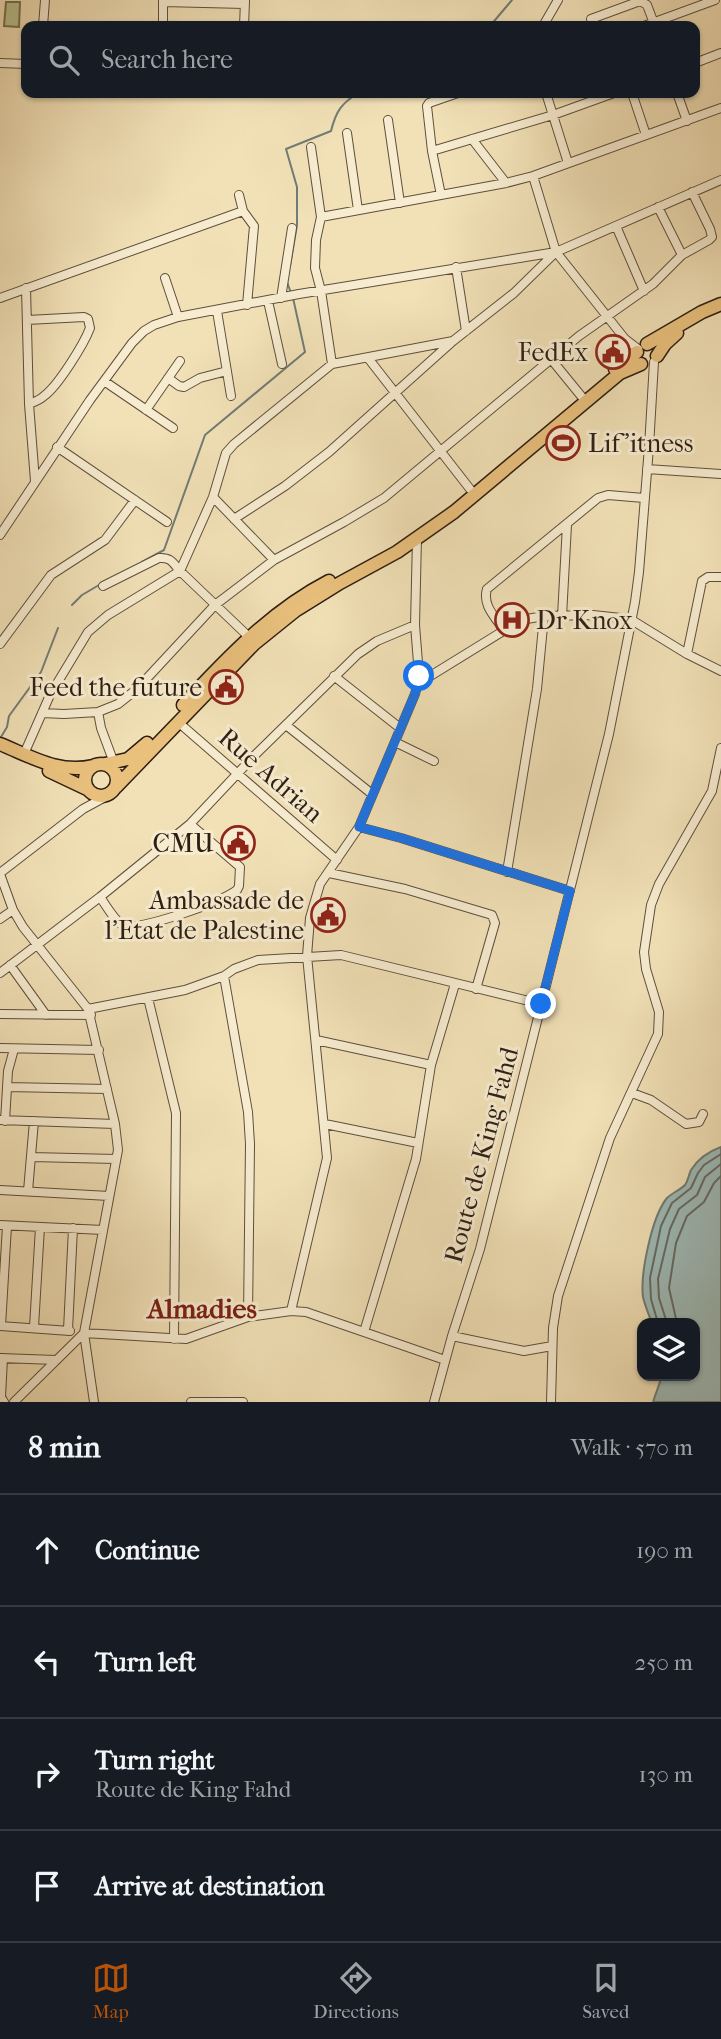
<!DOCTYPE html>
<meta charset="utf-8">
<style>
:root{--surface:#171b24;--page:#242831;--text:#f1f3f6;--muted:#9ea1a6;--line:#363941;--accent:#b45309}
body{margin:0;font-family:"IM FELL French Canon",serif;background:var(--page);color:var(--text)}
.controls{position:absolute;right:21px;bottom:21px;display:grid;overflow:hidden;border-radius:14px;box-shadow:0 2px 5px #0004}
.controls button{width:63px;height:63px;display:grid;place-items:center;padding:0;border:0;border-bottom:2px solid var(--line);background:var(--surface);color:var(--text);font:35px sans-serif}
.stop{position:absolute;width:21px;height:21px;margin:-16px;border:5px solid #1a73e8;border-radius:50%;background:#fff}
.stop.end{background:#1a73e8;border-color:#fff;box-shadow:0 2px 7px #0008}
.list{margin:0;padding:0;list-style:none}
h2{display:flex;justify-content:space-between;align-items:center;height:91px;margin:0;padding:0 28px;font-size:30px}
h2 small{font-size:23px;font-weight:400;color:var(--muted)}
.list li{display:grid;grid-template-columns:46px 1fr auto;gap:21px;align-items:center;box-sizing:border-box;height:112px;padding:0 28px;border-top:2px solid var(--line)}
.list b{display:block;font-size:26px;white-space:nowrap}
.list p{margin:0;font-size:23px;white-space:nowrap;color:var(--muted)}
.list em{font-size:23px;font-style:normal;color:var(--muted)}
.icon{flex:none;width:38px;height:38px;fill:none;stroke:currentColor;stroke-width:2;stroke-linecap:round;stroke-linejoin:round}
.map{position:relative;flex:none;width:721px;height:1402px;overflow:hidden}
.search{position:absolute;background:var(--surface);box-shadow:0 2px 5px #0004;left:21px;right:21px;top:21px;height:77px;display:flex;align-items:center;gap:18px;box-sizing:border-box;padding:0 24px;border-radius:14px;color:var(--muted);font-size:26px}
.sheet{height:539px;background:var(--surface)}
nav{display:flex;justify-content:space-around;align-items:center;box-sizing:border-box;height:98px;border-top:2px solid var(--line);background:var(--surface);font-size:19px;color:var(--muted)}
nav a{display:grid;justify-items:center;gap:4px}
nav .on{color:var(--accent)}
.map>svg:first-child{display:block}
.green{fill:#bac38e;stroke:#747051;stroke-width:2}
.water{fill:#9ebbb8;stroke:#717c76;stroke-width:2}
.lines{fill:none;stroke-linecap:round;stroke-linejoin:round}
.shore{stroke:#666c66;stroke-width:2}
.stream{stroke:#717c76;stroke-width:2}
.minor-casing{stroke:#5e4f3d;stroke-width:10}
.highway-casing{stroke:#2d1e14;stroke-width:15}
.minor{stroke:#f7ecd0;stroke-width:8}
.highway{stroke:#e9c07c;stroke-width:12}
.route{stroke:#1a73e8;stroke-width:9}
.labels{text-anchor:middle;stroke-width:6;stroke-linejoin:round;paint-order:stroke}
.poi-label{font-size:26px;fill:#2d1e14;stroke:#f7ecd0;text-anchor:end}
.street-label{font-size:26px;fill:#2d1e14;stroke:#f7ecd0}
.neighbourhood-label{font-size:28px;font-weight:bold;fill:#7a1f14;stroke:#f7ecd0}
</style>
<div class="map">
<svg width="721" height="1402" viewBox="0 0 721 1402">
<rect width="100%" height="100%" fill="#f2e1b7"/>
<filter id="stains"><feTurbulence type="fractalNoise" baseFrequency=".00286" numOctaves="4"/><feColorMatrix values="0 0 0 0 .2 0 0 0 0 .09 0 0 0 0 .02 0 0 0 .5 -.17"/></filter>
<radialGradient id="worn" r=".72"><stop offset=".6" stop-color="#630" stop-opacity="0"/><stop offset="1" stop-color="#630" stop-opacity=".3"/></radialGradient>
<path class="green" d="M6,2h14l-1,25 -15,-1z"/>
<path class="water" d="M721,1147v255h-68l9,-26h33v-53h-43c-3,-8 -7,-17 -9,-26 -3,-23 9,-81 24,-99 5,-5 13,-8 18,-13 3,-4 4,-11 6,-15 7,-11 19,-19 30,-23z"/>
<g class="lines">
<path class="shore" d="M658,1323l-7,-24 -1,-21 11,-52 11,-23 19,-15 7,-15 6,-8 17,-11
M667,1323l-8,-25 -1,-19 12,-50 9,-20 18,-14 8,-18 16,-13
M677,1323l-8,-35 7,-45 11,-27 17,-14 10,-19 7,-7"/>
<path class="stream" d="M490,26l22,-26
M290,266l7,-41v-38l-11,-38 45,-18c5,-20 10,-27 27,-38
M287,282l4,11
M142,562l22,-12 41,-115 100,-83 -12,-54
M72,605l10,-10 17,-10
M1,737l6,-10 2,-11 32,-44 17,-44"/>
<g class="minor-casing">
<path id="minor" d="M639,0l8,5 8,21
M163,2l82,2
M591,19l49,-18
M43,26l2,-26
M163,26v-26
M244,26l1,-25
M543,26l15,-26
M644,26l71,-26
M0,63l26,1
M695,63l26,-10
M546,93l22,70
M632,93l14,42
M677,93l10,28
M388,120l12,83
M347,133l11,77
M472,139l34,44
M311,147l10,70 -5,23 -1,28 6,23 11,73
M432,151l121,-36 61,-22
M533,176l23,76 69,87 13,10
M239,195l4,16 11,15 -7,79
M441,195l-9,-44 -5,-45 2,-3 29,-10
M658,207l24,48
M321,217l185,-34 27,-7 188,-68
M616,226l28,65
M456,267l10,64
M165,278l13,39
M26,288l3,116 6,77
M0,298l243,-87
M281,298l11,-70
M268,301l14,63
M217,311l14,85
M27,320l57,-3 4,2 2,9c-6,16 -32,58 -46,68 -4,4 -10,6 -15,8
M368,358l102,131
M551,359l31,38
M168,378l11,8 5,1 16,-9 27,-7
M104,381l69,47
M146,410l34,-49
M57,447l110,75
M647,469l74,5
M213,497l61,63
M234,519l51,-33 44,-34 124,-111 61,-48 42,-41
M0,535l90,-135 42,-57 12,-12 10,-6 24,-8 121,-23 257,-42 165,-72
M417,538l-2,87 4,50
M103,586l56,-28c12,-1 14,5 21,13l69,66
M562,616l5,-91
M504,630c-9,-13 -22,-25 -17,-41l111,-91 10,-3 36,3
M0,644l51,-69 54,-35 30,-40
M687,654l15,-73 6,-4h13
M334,676l66,52
M427,678l94,-58 23,-4 49,-1 37,4 57,35 34,17
M42,713l22,1 34,-2
M178,722l159,138
M286,725l86,69
M395,742l39,19
M24,754l26,-59 38,-63 20,-17 72,-44 33,-74 13,-44 8,-9 98,-80 121,-23
M114,763l-13,-35 -3,-16 20,-8 19,-15 78,-84 59,-45 70,-38 40,-24 195,-162 74,-52 29,-29 27,-15 3,-3 -2,-8 -18,-37
M359,827l42,11 169,53
M507,872l30,-183 7,-73
M0,873l83,-64 24,-13
M329,873l76,16 87,26 3,8 -19,66
M0,874l13,36 10,17 65,82 27,115 3,26 -34,183 10,69
M100,897c6,8 16,27 25,29 20,3 96,-24 112,-36l2,-4 1,-19 -50,-43
M0,919l13,-9
M10,965l36,50
M0,973l100,-76 90,-73 65,-69 103,-101 19,-13 38,-16
M224,976l24,136 2,32 -2,173
M148,998l28,115 -2,226
M88,1009l97,-19 39,-14 10,-7 24,-9 83,-5 200,49
M0,1014l91,1
M316,1040l115,25
M0,1048l99,2
M7,1087l100,2
M632,1093l19,7 35,24 13,-2 4,-8
M0,1120l115,4
M5,1121l3,-50 6,-22
M325,1124l93,19
M31,1157l85,2
M0,1190l109,6
M28,1191l6,-70
M0,1225l103,5
M291,1311l36,-153 -20,-202 3,-38 10,-34 39,-57 56,-133 4,-16
M0,1326l70,5
M1,1326l6,-100
M34,1327l6,-100
M68,1330l5,-102
M364,1332l52,-173 15,-94 24,-81
M452,1336l72,15 28,-5
M0,1358l56,2
M3,1358l-2,39 3,5
M14,1402l70,-69 102,6 62,-22 43,-6 15,1 139,48
M191,1402h52
M434,1402l18,-66 28,-87 129,-515 26,-132 4,-30 10,-125 5,-85
M551,1402l2,-74 5,-32 52,-158 48,-104 1,-22 -13,-43 -2,-17 7,-47 8,-21 53,-93 9,-43"/>
</g>
<g class="highway-casing">
<path id="highway" d="M647,344l55,-32 19,-8
M657,356l8,-12 12,-11
M615,369l22,-17
M183,705c44,-47 88,-94 146,-124
M0,744c32,13 59,30 93,22
M85 780a16 16 0 1 1 32 0a16 16 0 1 1-32 0Z
M105,764l23,-5 19,-16
M49,771l38,18
M116,787l138,-143 41,-33 45,-28 57,-31 57,-40 166,-139 21,-9"/>
</g>
<use href="#minor" class="minor"/>
<use href="#highway" class="highway"/>
</g>
<g class="lines">
<path class="route" d="M419,676l-4,18 -56,133 42,11 169,53 -29,113"/>
</g>
<defs>
<g id="civic-ring" transform="scale(1.75)"><circle r="9.5" fill="#f7ecd0" stroke="#8f2418" stroke-width="1.5"/><path d="M-.6-6.5H3V-4.5H.6V-3L4-1V1h2V6H-6V1h2V-1L-.6-3ZM-1.2 2.5V6h2.4V2.5Z" fill="#8f2418"/></g>
<g id="stadium-ring" transform="scale(1.75)"><circle r="9.5" fill="#f7ecd0" stroke="#8f2418" stroke-width="1.5"/><path d="M0-5a6.5 5 0 1 0 0 10a6.5 5 0 1 0 0-10ZM-3.5-1.8h7v3.6h-7Z" fill="#8f2418"/></g>
<g id="hospital-ring" transform="scale(1.75)"><circle r="9.5" fill="#f7ecd0" stroke="#8f2418" stroke-width="1.5"/><path d="M-5-5h3v3.5h4V-5h3V5h-3V1.5h-4V5h-3Z" fill="#8f2418"/></g>
</defs>
<g fill-rule="evenodd">
<use href="#civic-ring" x="613" y="352"/>
<use href="#stadium-ring" x="563" y="443"/>
<use href="#hospital-ring" x="512" y="620"/>
<use href="#civic-ring" x="226" y="687"/>
<use href="#civic-ring" x="238" y="843"/>
<use href="#civic-ring" x="328" y="915"/>
</g>
<g class="labels">
<g class="poi-label">
<text x="588" y="361">FedEx</text>
<text x="588" y="452" text-anchor="start">Lif'itness</text>
<text x="536" y="629" text-anchor="start">Dr Knox</text>
<text x="202" y="696">Feed the future</text>
<text x="214" y="852">CMU</text>
<text x="304" y="909">Ambassade de<tspan x="304" dy="30">l'Etat de Palestine</tspan></text>
</g>
<g class="street-label">
<text transform="translate(271 775) rotate(41)" y="9">Rue Adrian</text>
<text transform="translate(481 1155) rotate(-75)" y="9">Route de King Fahd</text>
</g>
<g class="neighbourhood-label">
<text x="202" y="1318">Almadies</text>
</g>
</g>
<rect width="100%" height="100%" filter="url(#stains)"/>
<rect width="100%" height="100%" fill="url(#worn)"/>
</svg>
<div class="controls">
<button><svg class="icon" aria-label="layers" viewBox="0 0 24 24"><path d="M12 4l9 5-9 5-9-5zM3 14l9 5 9-5"/></svg></button>
</div>
<div class="stop" style="left:419px;top:676px"></div>
<div class="stop end" style="left:541px;top:1004px"></div>
<div class="search"><svg class="icon" aria-label="search" viewBox="0 0 24 24"><circle cx="10" cy="10" r="6"/><path d="M15 15l6 6"/></svg>Search here</div>
</div>
<section class="sheet">
<h2>8 min<small>Walk · 570 m</small></h2>
<ul class="list">
<li><svg class="icon" aria-label="ahead" viewBox="0 0 24 24"><path d="M12 20V5M6 11l6-6 6 6"/></svg><div><b>Continue</b></div><em>190 m</em></li>
<li><svg class="icon" aria-label="left" viewBox="0 0 24 24"><path d="M17 20v-9H6M10 6l-5 5 5 5"/></svg><div><b>Turn left</b></div><em>250 m</em></li>
<li><svg class="icon" aria-label="right" viewBox="0 0 24 24"><path d="M7 20v-9h11M14 6l5 5-5 5"/></svg><div><b>Turn right</b><p>Route de King Fahd</p></div><em>130 m</em></li>
<li><svg class="icon" aria-label="arrive" viewBox="0 0 24 24"><path d="M6 21V4h12l-3 4 3 4H6"/></svg><div><b>Arrive at destination</b></div></li>
</ul>
</section>
<nav>
<a class="on"><svg class="icon" aria-label="map" viewBox="0 0 24 24"><path d="M3 6l6-2 6 2 6-2v14l-6 2-6-2-6 2zM9 4v14M15 6v14"/></svg>Map</a>
<a><svg class="icon" aria-label="directions" viewBox="0 0 24 24"><path d="M12 3l9 9-9 9-9-9zM9 14v-3h6M13 9l2 2-2 2"/></svg>Directions</a>
<a><svg class="icon" aria-label="saved" viewBox="0 0 24 24"><path d="M7 4h10v16l-5-4-5 4z"/></svg>Saved</a>
</nav>
